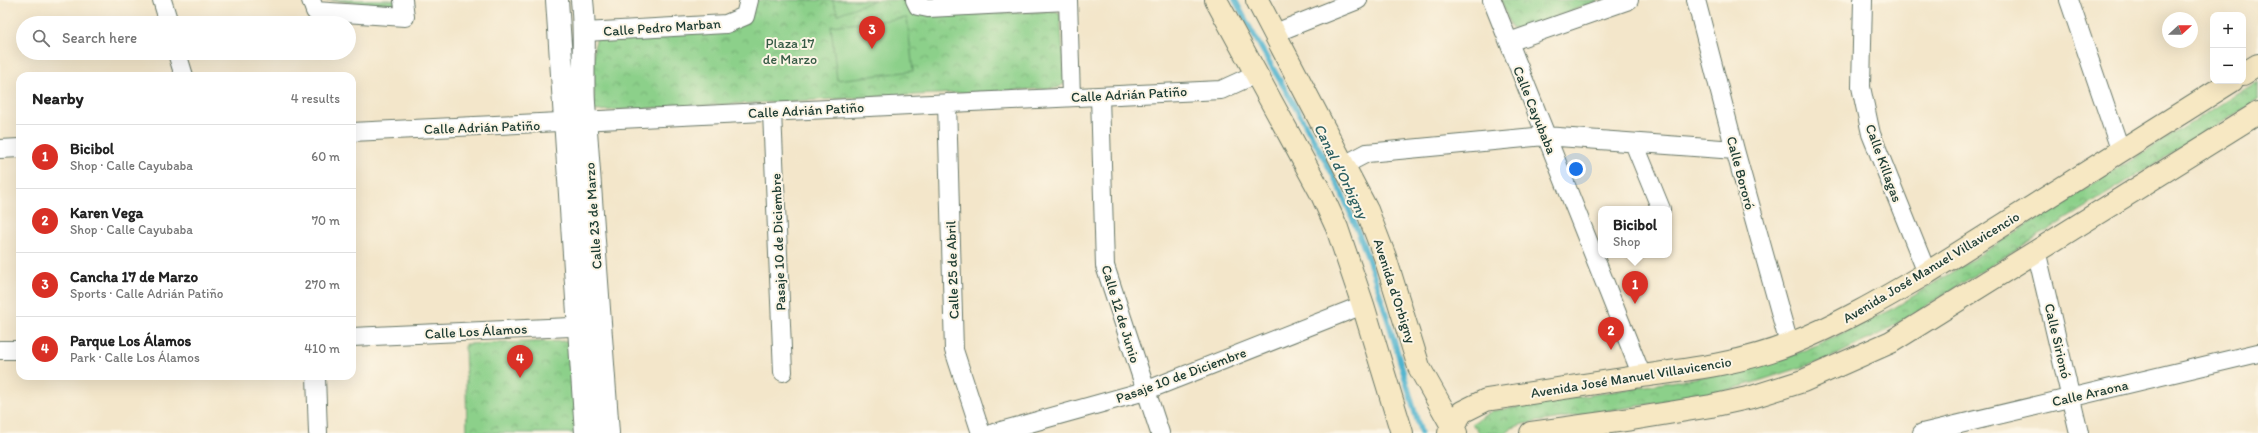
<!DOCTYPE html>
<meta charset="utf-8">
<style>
:root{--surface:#fff;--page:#f6f6f6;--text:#222;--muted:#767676;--line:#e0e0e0;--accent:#d93025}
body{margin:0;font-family:Itim,sans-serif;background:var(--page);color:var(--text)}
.controls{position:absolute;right:12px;top:12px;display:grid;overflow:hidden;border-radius:8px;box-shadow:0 4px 16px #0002}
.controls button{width:36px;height:36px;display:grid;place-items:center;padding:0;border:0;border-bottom:1px solid var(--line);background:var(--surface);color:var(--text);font:20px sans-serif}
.compass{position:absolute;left:2162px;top:12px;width:36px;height:36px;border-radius:50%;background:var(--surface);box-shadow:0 4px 16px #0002;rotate:69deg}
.you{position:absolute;left:1576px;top:169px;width:14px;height:14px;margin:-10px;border:3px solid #fff;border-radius:50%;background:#1a73e8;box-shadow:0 0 0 6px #1a73e833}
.badge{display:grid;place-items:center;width:26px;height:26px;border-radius:50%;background:var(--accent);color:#fff;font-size:13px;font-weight:700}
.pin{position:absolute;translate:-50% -33px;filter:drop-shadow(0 1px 2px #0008)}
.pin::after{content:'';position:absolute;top:21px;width:14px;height:12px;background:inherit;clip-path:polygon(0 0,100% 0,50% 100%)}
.popup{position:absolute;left:1598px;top:206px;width:74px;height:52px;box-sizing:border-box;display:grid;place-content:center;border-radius:8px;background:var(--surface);filter:drop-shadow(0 1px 3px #0005);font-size:13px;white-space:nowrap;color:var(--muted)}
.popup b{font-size:15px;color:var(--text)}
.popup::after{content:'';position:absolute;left:50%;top:100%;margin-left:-8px;border:8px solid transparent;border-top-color:var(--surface)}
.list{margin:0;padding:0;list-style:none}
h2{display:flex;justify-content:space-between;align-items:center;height:52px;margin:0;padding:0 16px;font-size:17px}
h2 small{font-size:13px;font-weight:400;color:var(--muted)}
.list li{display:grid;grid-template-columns:26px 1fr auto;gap:12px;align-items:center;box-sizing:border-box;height:64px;padding:0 16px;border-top:1px solid var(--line)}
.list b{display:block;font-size:15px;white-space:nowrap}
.list p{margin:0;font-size:13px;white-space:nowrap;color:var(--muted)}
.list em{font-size:13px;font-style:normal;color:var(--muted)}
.icon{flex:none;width:22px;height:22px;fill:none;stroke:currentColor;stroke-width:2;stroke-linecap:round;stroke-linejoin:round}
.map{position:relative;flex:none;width:2258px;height:433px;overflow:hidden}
.search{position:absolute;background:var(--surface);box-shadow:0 4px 16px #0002;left:16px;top:16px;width:340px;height:44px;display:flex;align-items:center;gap:10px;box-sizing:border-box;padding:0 14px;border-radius:22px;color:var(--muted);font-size:15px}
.panel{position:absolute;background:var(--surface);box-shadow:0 4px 16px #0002;left:16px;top:72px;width:340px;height:308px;border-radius:12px}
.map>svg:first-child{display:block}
.park{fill:url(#park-crowns);stroke:#56865f}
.pitch{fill:#8cd08a;stroke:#56865f}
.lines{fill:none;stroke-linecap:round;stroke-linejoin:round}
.stream{stroke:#4fb3ce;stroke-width:5.5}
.minor-casing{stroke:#697868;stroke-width:20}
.tertiary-casing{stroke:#697868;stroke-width:24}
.secondary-casing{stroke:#697868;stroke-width:24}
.minor{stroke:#fff;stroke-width:18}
.tertiary{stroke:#fff;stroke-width:22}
.secondary{stroke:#f7e8c3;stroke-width:22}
.labels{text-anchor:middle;stroke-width:4;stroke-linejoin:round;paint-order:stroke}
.street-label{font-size:14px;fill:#1f3d34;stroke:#fcf5e5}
.park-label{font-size:14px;fill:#355a45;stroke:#fcf5e5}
.water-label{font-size:15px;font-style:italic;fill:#2d6062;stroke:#fcf5e5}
</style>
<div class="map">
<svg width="2258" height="433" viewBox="0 0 2258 433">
<defs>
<pattern id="park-crowns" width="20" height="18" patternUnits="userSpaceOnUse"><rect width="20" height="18" fill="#8cd08a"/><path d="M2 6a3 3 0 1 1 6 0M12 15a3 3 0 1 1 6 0" fill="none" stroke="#72aa72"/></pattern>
</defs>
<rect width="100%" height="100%" fill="#fcf5e5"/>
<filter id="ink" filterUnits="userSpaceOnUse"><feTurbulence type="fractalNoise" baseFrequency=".025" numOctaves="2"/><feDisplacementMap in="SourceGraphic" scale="8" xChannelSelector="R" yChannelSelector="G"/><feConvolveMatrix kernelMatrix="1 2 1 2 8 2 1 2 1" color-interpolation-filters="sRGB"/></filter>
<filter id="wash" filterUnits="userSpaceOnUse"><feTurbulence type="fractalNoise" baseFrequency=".012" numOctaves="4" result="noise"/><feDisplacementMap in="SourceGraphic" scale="16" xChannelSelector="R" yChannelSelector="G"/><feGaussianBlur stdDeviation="0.9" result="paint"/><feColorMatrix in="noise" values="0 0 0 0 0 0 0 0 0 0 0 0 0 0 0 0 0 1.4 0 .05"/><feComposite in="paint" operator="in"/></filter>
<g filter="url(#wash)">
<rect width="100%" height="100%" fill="#f3e6ca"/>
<path class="park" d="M324,0h72l-3,6z
M756,0h151l22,16 126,-5 5,2 5,70 -7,5 -464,23v-64l3,-9 126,-8z
M1501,0h100l-82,30 -8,-2z
M2258,81v19l-373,231 -57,28 -89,28 -31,8 -185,29 -11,4 -7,5h-25l-9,-9 21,-13 240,-39 61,-17 24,-10 74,-35z
M568,341l5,4 6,88h-112l-2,-89z"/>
<path class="pitch" d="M832,0h43l-37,14z
M907,18l6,53 -76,9 -6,-54z"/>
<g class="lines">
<path class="stream" d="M1235,0c32,62 71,121 102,183 38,79 59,167 84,250"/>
</g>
</g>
<g filter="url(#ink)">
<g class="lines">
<g class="minor-casing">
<path id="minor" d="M162,0l7,23
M311,0l4,11 90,6 -2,-17
M915,0l3,6 10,2 140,-7
M1068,0l3,97
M1492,0l150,376
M1696,0l39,150 54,194
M1863,0l-2,87 10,47 56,139
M2069,0l52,152
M585,32l141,-8 19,-8 4,-16
M1275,33l83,-33
M1509,42l120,-42
M177,53l7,23
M1100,96l5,170 55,167
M947,103l7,247 27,83
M772,112l11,260
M352,132l869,-42 35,-16
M1634,143l27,66
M0,149l20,-1
M1344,165l23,-12 178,-17 190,14
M2036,250l43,183
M352,337l241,-11
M0,350h20
M316,376l2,57
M994,433l151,-42 218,-86
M1922,433l336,-80"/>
</g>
<g class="tertiary-casing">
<path id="tertiary" d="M557,0l29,433
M582,0c4,35 0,68 2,103l24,330"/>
</g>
<g class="secondary-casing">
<path id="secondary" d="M1216,0l105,193 16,35 26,77 39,128
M1257,0l110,210 18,47 34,110 37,66
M2243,74l15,-9
M1449,433l13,-21 24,-12c52,-8 104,-16 156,-24 50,-7 101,-13 148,-32 48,-19 93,-45 137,-71l305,-192
M1531,433l101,-14 79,-13 41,-9 51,-16 88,-39 367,-229"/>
</g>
<use href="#minor" class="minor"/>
<use href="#tertiary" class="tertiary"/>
<use href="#secondary" class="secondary"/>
</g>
</g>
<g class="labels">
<g class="street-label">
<text transform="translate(662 27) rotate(-4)" y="5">Calle Pedro Marban</text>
<text transform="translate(1129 94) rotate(-3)" y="5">Calle Adrián Patiño</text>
<text transform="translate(806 110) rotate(-3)" y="5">Calle Adrián Patiño</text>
<text transform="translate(1535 110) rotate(68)" y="5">Calle Cayubaba</text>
<text transform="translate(482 127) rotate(-2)" y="5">Calle Adrián Patiño</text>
<text transform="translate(1884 163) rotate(70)" y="5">Calle Killagas</text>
<text transform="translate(1741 173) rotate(75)" y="5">Calle Bororó</text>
<text transform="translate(593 216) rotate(-94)" y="5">Calle 23 de Marzo</text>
<text transform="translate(778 242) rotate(-92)" y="5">Pasaje 10 de Diciembre</text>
<text transform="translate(1931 267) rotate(-31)" y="5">Avenida José Manuel Villavicencio</text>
<text transform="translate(952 270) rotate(-92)" y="5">Calle 25 de Abril</text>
<text transform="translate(1395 291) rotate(72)" y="5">Avenida d'Orbigny</text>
<text transform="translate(1121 314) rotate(73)" y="5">Calle 12 de Junio</text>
<text transform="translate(476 331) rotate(-3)" y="5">Calle Los Álamos</text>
<text transform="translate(2058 341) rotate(77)" y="5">Calle Sirionó</text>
<text transform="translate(1181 375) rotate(-20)" y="5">Pasaje 10 de Diciembre</text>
<text transform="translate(1631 377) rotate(-9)" y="5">Avenida José Manuel Villavicencio</text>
<text transform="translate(2090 393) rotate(-13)" y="5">Calle Araona</text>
</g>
<g class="park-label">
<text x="790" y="48">Plaza 17<tspan x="790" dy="16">de Marzo</tspan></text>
</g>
<g class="water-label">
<text transform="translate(1341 171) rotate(64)" y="5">Canal d'Orbigny</text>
</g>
</g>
</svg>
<div class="controls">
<button>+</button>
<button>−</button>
</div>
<svg class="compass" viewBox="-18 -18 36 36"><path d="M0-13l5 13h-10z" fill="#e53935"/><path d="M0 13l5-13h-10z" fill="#767676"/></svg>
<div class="you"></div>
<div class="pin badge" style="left:1635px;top:304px">1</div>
<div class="popup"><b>Bicibol</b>Shop</div>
<div class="pin badge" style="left:1611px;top:350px">2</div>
<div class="pin badge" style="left:872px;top:49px">3</div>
<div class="pin badge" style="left:520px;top:378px">4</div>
<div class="search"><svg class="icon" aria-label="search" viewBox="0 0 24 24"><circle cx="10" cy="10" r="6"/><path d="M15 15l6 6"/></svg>Search here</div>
<section class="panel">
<h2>Nearby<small>4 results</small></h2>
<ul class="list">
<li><span class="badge">1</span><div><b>Bicibol</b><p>Shop · Calle Cayubaba</p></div><em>60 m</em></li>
<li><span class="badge">2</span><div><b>Karen Vega</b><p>Shop · Calle Cayubaba</p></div><em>70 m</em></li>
<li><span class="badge">3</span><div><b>Cancha 17 de Marzo</b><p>Sports · Calle Adrián Patiño</p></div><em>270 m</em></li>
<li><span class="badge">4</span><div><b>Parque Los Álamos</b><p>Park · Calle Los Álamos</p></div><em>410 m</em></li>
</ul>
</section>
</div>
